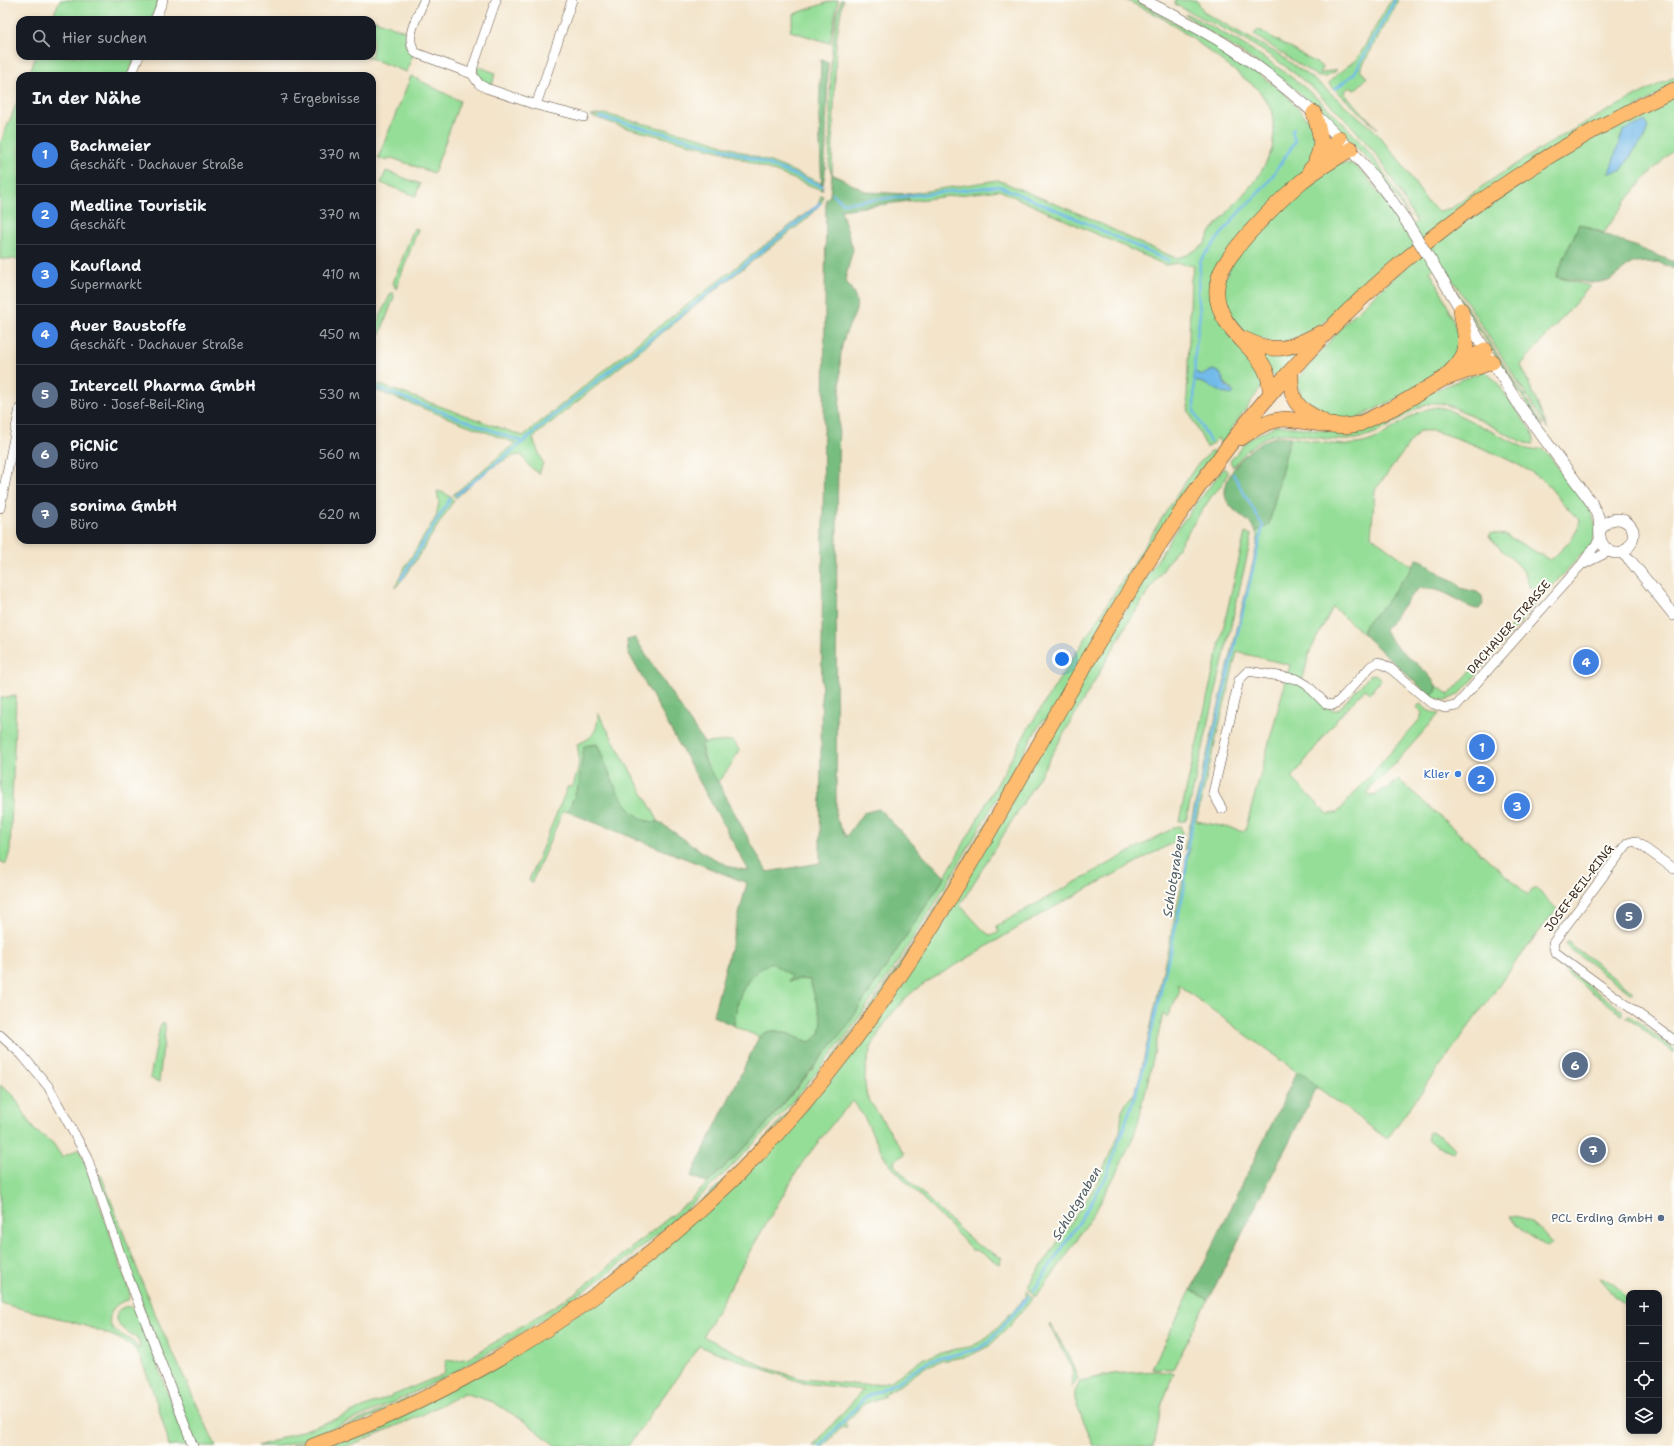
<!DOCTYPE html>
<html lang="de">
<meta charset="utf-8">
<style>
:root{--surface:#171b24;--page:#20242c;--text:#f1f3f6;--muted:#9ea1a6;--line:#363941;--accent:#c8321e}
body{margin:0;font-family:"Shantell Sans",sans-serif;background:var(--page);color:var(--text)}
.controls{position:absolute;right:12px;bottom:12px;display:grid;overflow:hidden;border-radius:8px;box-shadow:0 2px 6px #0003}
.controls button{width:36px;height:36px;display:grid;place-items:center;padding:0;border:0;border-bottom:1px solid var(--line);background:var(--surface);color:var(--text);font:20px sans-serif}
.you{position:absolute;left:1062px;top:659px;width:14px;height:14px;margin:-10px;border:3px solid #fff;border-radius:50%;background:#1a73e8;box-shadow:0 0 0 6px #1a73e833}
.badge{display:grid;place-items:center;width:26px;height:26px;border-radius:50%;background:var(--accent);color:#fff;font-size:13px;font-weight:700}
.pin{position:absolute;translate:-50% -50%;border:2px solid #fff;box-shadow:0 1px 4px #0006}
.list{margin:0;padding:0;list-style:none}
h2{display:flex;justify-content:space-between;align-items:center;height:52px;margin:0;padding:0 16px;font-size:17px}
h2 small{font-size:13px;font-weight:400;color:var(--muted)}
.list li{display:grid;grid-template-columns:26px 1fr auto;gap:12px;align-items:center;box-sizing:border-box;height:60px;padding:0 16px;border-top:1px solid var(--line)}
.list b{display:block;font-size:15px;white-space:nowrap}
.list p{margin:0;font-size:13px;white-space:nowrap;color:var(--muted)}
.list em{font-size:13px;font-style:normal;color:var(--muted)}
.icon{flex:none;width:22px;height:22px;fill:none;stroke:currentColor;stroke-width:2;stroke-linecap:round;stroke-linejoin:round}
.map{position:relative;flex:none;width:1674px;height:1446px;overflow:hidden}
.search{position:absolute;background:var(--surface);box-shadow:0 2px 6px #0003;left:16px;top:16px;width:360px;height:44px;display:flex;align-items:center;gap:10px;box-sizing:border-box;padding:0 14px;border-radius:12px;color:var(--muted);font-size:15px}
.panel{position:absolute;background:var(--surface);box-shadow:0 2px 6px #0003;left:16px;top:72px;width:360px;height:472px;border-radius:12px}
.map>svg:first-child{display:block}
.green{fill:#95de98;stroke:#68845b;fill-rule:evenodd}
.forest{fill:#78bd80;stroke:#5a744f}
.water{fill:#72baea;stroke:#567284}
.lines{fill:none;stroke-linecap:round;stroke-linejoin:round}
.stream{stroke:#72baea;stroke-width:2.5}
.minor-casing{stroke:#574638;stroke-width:10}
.tertiary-casing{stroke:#574638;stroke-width:12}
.trunk-casing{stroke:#574638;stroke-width:16}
.minor{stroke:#fff;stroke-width:9}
.tertiary{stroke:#fff;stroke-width:11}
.trunk{stroke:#fdbc70;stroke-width:15}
.tertiary-bridge-casing{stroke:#574638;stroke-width:12;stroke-linecap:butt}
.tertiary-bridge{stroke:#fff;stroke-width:11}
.shop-dot{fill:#3f7fe0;stroke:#fdfcf7;stroke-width:1.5}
.service-dot{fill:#5c6f8a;stroke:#fdfcf7;stroke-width:1.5}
.labels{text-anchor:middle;stroke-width:4;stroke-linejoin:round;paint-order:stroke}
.street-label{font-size:12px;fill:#3b2a1e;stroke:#fdfcf7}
.shop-label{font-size:12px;fill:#366cbe;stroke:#fdfcf7;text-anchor:end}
.service-label{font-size:12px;fill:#4e5e75;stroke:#fdfcf7;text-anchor:end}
.water-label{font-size:13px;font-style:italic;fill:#4e5c65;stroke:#fdfcf7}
</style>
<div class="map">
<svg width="1674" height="1446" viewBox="0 0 1674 1446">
<rect width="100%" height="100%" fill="#fdfcf7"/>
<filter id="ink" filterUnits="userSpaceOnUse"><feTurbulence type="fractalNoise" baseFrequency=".025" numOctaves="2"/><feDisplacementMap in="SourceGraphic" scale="8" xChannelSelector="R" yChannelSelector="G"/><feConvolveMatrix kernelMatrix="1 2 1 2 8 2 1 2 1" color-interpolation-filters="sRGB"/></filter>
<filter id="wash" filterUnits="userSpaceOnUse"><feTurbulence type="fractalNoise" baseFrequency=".012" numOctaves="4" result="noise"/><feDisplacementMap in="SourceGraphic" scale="16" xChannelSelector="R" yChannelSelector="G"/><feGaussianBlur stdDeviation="0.9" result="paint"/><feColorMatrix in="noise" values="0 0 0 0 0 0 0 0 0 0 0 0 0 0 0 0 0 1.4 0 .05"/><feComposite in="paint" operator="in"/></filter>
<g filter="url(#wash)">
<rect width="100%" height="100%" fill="#f3e4ca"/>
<path class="green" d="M60,0h99l-8,20h-100z
M835,0h3l-8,43 -40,-12 4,-17z
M841,0h2l-7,40 -4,134 -3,-7c3,-50 -3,-121 12,-167z
M1126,0h8l93,51 56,41 29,32 5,29 -105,133 46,78 5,21 -29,40 -12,22 -4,-9 -11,10 -18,-36 -2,-15 4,-118 3,-13 -16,-3 -13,2 -166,-75 -90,11 -2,-7 91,-14 89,37 57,28 32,13 11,-3 17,-10 8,-15 44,-50 10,-17 6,-14 2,-17 -2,-22 -14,-21 -58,-45 -34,-24zM1213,370l7,3 2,6 12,14c-14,-3 -26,-10 -40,-12v-9l9,3z
M1176,0h20l9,13 75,42 41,30 52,44 26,31 29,43 11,8 13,-3c70,-52 144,-93 222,-131v7l-294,187 -63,57 -39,17 -38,-15 -16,-26 -1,-22 13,-26 72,-73 32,-20 12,1 13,10 36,50 -1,1 3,5 14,-8c-14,-22 -25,-46 -41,-67 -31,-41 -77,-82 -121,-109 -24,-15 -50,-26 -75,-39l-5,-3z
M1391,0h8l-39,70 7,8 -12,12 -6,-3 -5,6 36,38 -51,-47c2,-8 23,-19 30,-28z
M1187,14c69,34 130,75 179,135 18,21 31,45 44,69l-36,-52 -40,-43 -49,-42 -89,-58 -11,-8z
M373,19l34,13c-3,10 -3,16 6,23l-7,17 -41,-16h7z
M1258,29l65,38 -3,7 16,-5v2l-11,6h-7l-64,-42z
M36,56h100l-9,20h-99z
M478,66l17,7 -3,13c-9,-4 -17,-10 -14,-20z
M411,76l49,25 -26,72 -42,-15 -8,2 -6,-2z
M20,95v164h-20v-115z
M1674,96v54c-30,27 -48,49 -70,83l-25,-9 -23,53 34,9 -69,79 27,64 -106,-166 -12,8 13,24 19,49 -4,16 -42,29 -63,31 -24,-1 -26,-15 -6,-23 3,-4 44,-53 62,-58 97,-74 74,-46zM1645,121l-1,18 -11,13 -12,19z
M604,114l102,25 67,24 48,20 1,7 -95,-37 -104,-26 -32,-11z
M386,171l34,13 -4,12 -35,-13z
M821,195l2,1 -1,6 -14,16 -94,73 -176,142 -5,6 10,24 -4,11 -11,-9 -6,-10c-17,-2 -53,31 -66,43l-3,-3 62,-52 -143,-54v-7l151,54 121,-98 169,-130 6,-6z
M414,228l4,1 -22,60 -3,-6z
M1444,272l99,153 -4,-2 -96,-150z
M393,292l1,5 -22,58v-22l18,-38z
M1307,346l-31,35 -20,-33z
M1484,371l12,10 36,51 2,7 -1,5 -8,-1c-19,-8 -71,-40 -88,-40 -18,0 -35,16 -49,24 -9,5 -18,8 -28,11 -11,3 -22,2 -33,1 -48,-7 -61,-14 -94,28l-3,-6 18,-21 28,-15 52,6z
M1438,407l9,2 80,40 7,1 7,-2 6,5 37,48 8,13 4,14 -4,18 -14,12 -33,36 -16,-7c-2,-23 -28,-33 -40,-51l2,-3 15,2 44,25 3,-2c11,-11 25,-22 27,-38 -14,-11 -23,-25 -35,-38 -18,-17 -84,-44 -108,-50 -6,-2 -12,-1 -18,-1l-44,59 -4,46 42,31 -29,38 -19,20 -3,8 -29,-26 -23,44 -8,31 29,28h7l32,-35 5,-1 6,5 -11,14 -5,-4 -27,29 -46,60 36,36 9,-1 83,-94 2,-6 -5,-6 3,-3 9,7 10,3 -55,62c-9,4 -13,9 -16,18l1,2 7,-1 9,-7 3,2 10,-11 130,116 7,-8 22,22 -31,39 -139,191 -70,-52 -13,-13 -7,-2 -120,-88 3,7 -13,26 -4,-3 -19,84c-4,5 -2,11 -4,17 -4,14 -8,28 -15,40 -24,51 -55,97 -89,142l-8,-11 68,-101 24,-53 2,-22 5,-9 7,-7 6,-18 50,-229 -6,3 72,-300 2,-13 -2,-5 13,-8 21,-87c27,4 58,14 85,2 21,-10 39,-30 63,-32zM1237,652l53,13 -45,166 -49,-10z
M1213,450l3,5c-112,152 -193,322 -296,481 -52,80 -109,159 -177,227 -96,97 -208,175 -329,235 -33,16 -68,30 -102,43l-14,5h-7c179,-62 343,-168 472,-306 84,-90 151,-194 213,-300 24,-40 49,-80 71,-121l-4,1 -7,11c-64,109 -124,220 -202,320 -107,137 -242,250 -397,330 -38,19 -76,36 -115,51 -14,5 -28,12 -42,14 -7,0 -15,0 -22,0l76,-26 110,-46 2,-14 7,1 16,-3 108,-66 110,-89 66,-63 40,-47 52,-64 100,-152 84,-150 142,-223 25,-38z
M1224,468l4,5 -7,13 -10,11 -83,126 -89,154 -79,128 24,26 7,5 8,-4 -3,-6 181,-100h3l4,9 -4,4c-73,39 -147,78 -217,122 -15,9 -46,25 -56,36 -26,27 -49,60 -40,100l38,57 -11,7 1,5 51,51 30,27 26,14 -2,3 1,2 -1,1c-10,-4 -19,-15 -29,-14l-6,-8 -74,-76c-16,-21 -22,-46 -38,-65l-17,18 -34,44 -52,88 -47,85 64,32 36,11 58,6 17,-1 13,-3 33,-23 31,-9 15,-2 10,-5 11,-8 35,-37 1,-8 6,9 -25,30 -19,18 -20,10 -29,5 -15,6 -23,17 -19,10 2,2 -21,8 -19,19 2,4h-5l-18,19h-11l50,-56 -60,-7 -104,-37 -71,100h-72l-29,-23 -34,-21 -29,-9 -44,23 -72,30h-21l255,-135 225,-203 262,-405 105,-170z
M437,491l8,2 9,7 -47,74 -12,14 8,-18 33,-53 3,-15z
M1245,533l7,2 -66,286h-7z
M1535,601l2,1 -41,50 -4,-4z
M1485,655l5,3c-15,17 -36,56 -61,37l7,-3 1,-4 -2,-4 14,11z
M16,696l-6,155 -4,13 -6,-3v-163z
M598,713l61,109c-4,-1 -9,0 -13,-1 -25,-7 -39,-54 -48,-76l-13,1 -7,41 -10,25 -5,-1 -31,71 -3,-2 39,-94 4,2c6,-15 9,-28 5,-44 16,-5 21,-14 21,-31z
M731,741l3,1 5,8 -8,15 -13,17 -10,-13 -7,-23 3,-3z
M1568,941l1,2 65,49 -4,1 -63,-46 -1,-4z
M772,963l20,13 -3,5 10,-2 11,1 12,42 -2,12 -10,8c-18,-5 -35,-19 -51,-5l-25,-11c2,-27 11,-53 38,-63z
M1561,965l62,46v4l-58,-43 1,-2z
M1630,1016l44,33v4l-48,-36z
M165,1023v6l-6,53 -9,-4 10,-52 2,-2z
M0,1085l14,11 20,34 19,13 9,14 17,-8 10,24 41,120 -2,7c-8,2 -14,5 -17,13 -8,22 21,21 26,35h3c-1,-17 -20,-14 -24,-29 0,-4 2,-8 6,-11 12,-7 19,12 22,20l43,118h-18c-3,-17 -25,-86 -34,-97 -17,-19 -107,-38 -135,-46z
M1429,1133c9,0 21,9 26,16l-2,3 -16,-6 -10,-6z
M101,1175l52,135 63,136h-19l-48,-122 -51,-146z
M1510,1216c17,-1 33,15 43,28l-8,2c-14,-12 -26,-13 -35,-30z
M1599,1278c11,1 22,14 30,22l-2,5 -13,-9z
M1191,1290l17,10 -35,69 -21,-1z
M1050,1324l18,30 10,25 -7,9 2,-14 -3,-11 -21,-38z
M1156,1371l18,2 -12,31 -8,42h-60l-19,-46v-8l5,-11 33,-7z"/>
<path class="forest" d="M821,60l7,2 -3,111 -3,17 -3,-72z
M832,174l35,18 40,2 2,7 -68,9 12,39 -8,31c24,32 4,33 -3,66 -3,14 -1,31 -2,45 -5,142 -3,285 -4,427l10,19 17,-24 16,-4 66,68 -100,152 -92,111 -46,43 -16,-7 68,-139c16,-14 32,0 51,5l10,-8 2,-12 -12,-42 -11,-1 -10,2 2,-5 -19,-13c-27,10 -36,36 -38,63l-21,-10 34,-133 -179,-71 10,-25 6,-41 13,-2 20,47 15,21 14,9 13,1 48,33 24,12 18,4 -121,-219 -1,-12 8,-2 69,105 -3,3c2,18 11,26 20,41 15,29 30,57 46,85l53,-9 6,-664 4,-3z
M1579,224l95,38v7l-16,-7 -26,1 -23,18 -19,2 -34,-6z
M1280,436l10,1 -21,87 -13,8c-5,-13 -22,-18 -29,-31 -9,-18 15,-46 30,-56 7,-5 15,-7 23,-9z
M1417,559l4,1 24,17 12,5 3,6 17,4 5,4 1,8 -4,5c-10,0 -16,-7 -26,-12 -10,-6 -23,-9 -34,-9l-10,10 -24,32c10,24 42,34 52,58l-1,4 -7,3 -67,-62 3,-8 19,-20 18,-25 7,-7z
M1297,1072l7,2 13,13 -109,213 -17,-10z"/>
<path class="water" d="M1645,121l3,6 -4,12 -11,13 -12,19 -12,2 14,-42z
M1213,370l7,3 6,13 8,7 -2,2c-14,-2 -23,-12 -38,-14v-9l9,3z"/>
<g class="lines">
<path class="stream" d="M1335,89l19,-15 41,-74
M600,117l118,30 39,13 65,26
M833,194l10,9 156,-17 65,27 104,48
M372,386l151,56 37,-32 246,-194 14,-13
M1210,442l-16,-31 1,-57 5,-41 -2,-20 2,-32 40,-50 11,-10 18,-20 26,-39 -3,-11 2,-3
M456,495l67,-53
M401,579l49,-80
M1034,1290l44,-66 28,-47 24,-67 12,-37 42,-183 4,-47 75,-317 -30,-52
M820,1446l46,-49 31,-15 34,-22 47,-11 10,-6 41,-47"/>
</g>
</g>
<g filter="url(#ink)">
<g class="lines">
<g class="minor-casing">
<path id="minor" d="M424,0c-6,16 -21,38 -8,53l56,21
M496,0l-23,67 -1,7 7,10 7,4 50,17 36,-105
M155,20l8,-20
M131,76l8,-20
M536,105l48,12
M0,508l20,-100
M1584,564l26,-13
M1222,809l-9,-16 26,-113 9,-9 49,8 10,6 19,19 7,1 6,-4 32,-35 7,-4 12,6 41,35 14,5 11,-2 125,-141 19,-26
M1674,869l-39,-28 -7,2 -75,100 2,9 119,88
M0,1035l22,20 26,31 39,71 39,114 67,175"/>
</g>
<g class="tertiary-casing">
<path id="tertiary" d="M1144,0c30,16 62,31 90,50 68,46 127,103 172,171
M1435,267l82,135 74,100c2,5 6,11 8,17 2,9 -2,20 5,27 12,16 32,2 29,-16 -8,-15 -23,-14 -32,-1
M1621,552l9,8 44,55"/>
</g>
<g class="trunk-casing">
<path id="trunk" d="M1314,113c5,19 11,29 2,47
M1310,170l29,-32
M1244,339c31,16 46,10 76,-6
M1458,365l27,-15
M1291,371c-1,33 6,36 33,51
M1444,378c30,-28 22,-31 17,-68
M1270,394c2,-34 -27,-47 -44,-73 -8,-13 -12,-28 -7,-44 8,-26 61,-77 83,-96 15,-12 32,-22 49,-32
M1241,438c14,-10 27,-18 45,-19l44,6 14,1 15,-2 38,-18 44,-26 51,-18
M313,1446c210,-77 397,-216 532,-394 111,-144 190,-309 285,-462 42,-67 87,-133 138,-193 110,-131 250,-236 406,-307"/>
</g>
<use href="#minor" class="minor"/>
<use href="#tertiary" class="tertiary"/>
<use href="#trunk" class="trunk"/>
<g class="tertiary-bridge-casing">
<path id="tertiary-bridge" d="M1406,221l29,46"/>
</g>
<use href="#tertiary-bridge" class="tertiary-bridge"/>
</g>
</g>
<circle class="shop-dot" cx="1458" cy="774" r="4"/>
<circle class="service-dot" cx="1661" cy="1218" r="4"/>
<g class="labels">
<g class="street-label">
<text transform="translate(1509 627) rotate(-49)" y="4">DACHAUER STRASSE</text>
<text transform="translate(1579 888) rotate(-53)" y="4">JOSEF-BEIL-RING</text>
</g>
<g class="shop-label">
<text x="1450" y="778">Klier</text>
</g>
<g class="service-label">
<text x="1653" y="1222">PCL Erding GmbH</text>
</g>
<g class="water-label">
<text transform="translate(1173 876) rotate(-81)" y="5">Schlotgraben</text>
<text transform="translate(1076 1203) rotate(-59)" y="5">Schlotgraben</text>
</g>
</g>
</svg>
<div class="controls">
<button>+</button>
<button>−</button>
<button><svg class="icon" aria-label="locate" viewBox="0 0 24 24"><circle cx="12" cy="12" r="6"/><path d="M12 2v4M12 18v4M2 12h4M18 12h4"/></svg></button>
<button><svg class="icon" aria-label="layers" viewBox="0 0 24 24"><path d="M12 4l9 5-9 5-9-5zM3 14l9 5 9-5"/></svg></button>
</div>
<div class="you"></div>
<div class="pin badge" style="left:1482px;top:747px;background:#3f7fe0">1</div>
<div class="pin badge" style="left:1481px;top:779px;background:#3f7fe0">2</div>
<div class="pin badge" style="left:1517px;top:806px;background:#3f7fe0">3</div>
<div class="pin badge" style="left:1586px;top:662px;background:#3f7fe0">4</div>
<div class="pin badge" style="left:1629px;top:916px;background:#5c6f8a">5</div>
<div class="pin badge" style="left:1575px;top:1065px;background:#5c6f8a">6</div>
<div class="pin badge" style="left:1593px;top:1150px;background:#5c6f8a">7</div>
<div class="search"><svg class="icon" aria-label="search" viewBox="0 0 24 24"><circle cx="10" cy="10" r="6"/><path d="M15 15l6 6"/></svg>Hier suchen</div>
<section class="panel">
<h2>In der Nähe<small>7 Ergebnisse</small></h2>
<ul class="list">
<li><span class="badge" style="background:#3f7fe0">1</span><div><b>Bachmeier</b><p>Geschäft · Dachauer Straße</p></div><em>370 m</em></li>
<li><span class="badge" style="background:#3f7fe0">2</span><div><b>Medline Touristik</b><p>Geschäft</p></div><em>370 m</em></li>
<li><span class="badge" style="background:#3f7fe0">3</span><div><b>Kaufland</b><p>Supermarkt</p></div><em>410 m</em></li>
<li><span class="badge" style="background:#3f7fe0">4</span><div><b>Auer Baustoffe</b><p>Geschäft · Dachauer Straße</p></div><em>450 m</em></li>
<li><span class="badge" style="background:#5c6f8a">5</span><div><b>Intercell Pharma GmbH</b><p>Büro · Josef-Beil-Ring</p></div><em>530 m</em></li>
<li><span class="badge" style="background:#5c6f8a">6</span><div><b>PiCNiC</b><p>Büro</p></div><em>560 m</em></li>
<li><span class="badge" style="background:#5c6f8a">7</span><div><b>sonima GmbH</b><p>Büro</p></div><em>620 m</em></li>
</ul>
</section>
</div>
